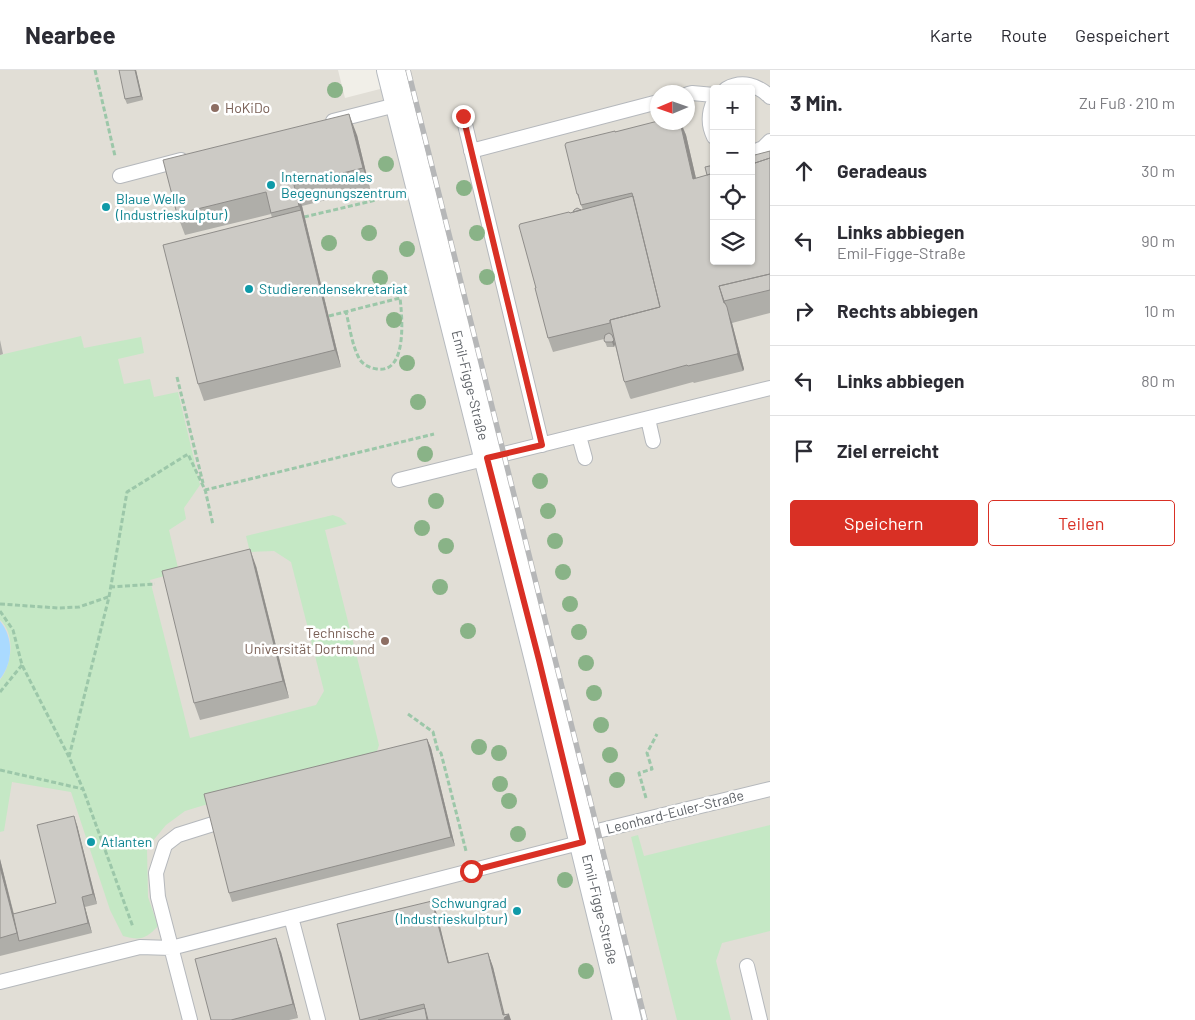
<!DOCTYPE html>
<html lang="de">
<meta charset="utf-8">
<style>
:root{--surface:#fff;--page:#f7f7f7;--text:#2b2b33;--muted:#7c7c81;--line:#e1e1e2;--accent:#d93025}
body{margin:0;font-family:Barlow,sans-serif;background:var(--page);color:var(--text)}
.controls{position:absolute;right:15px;top:15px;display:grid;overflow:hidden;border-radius:5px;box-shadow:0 1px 4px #0004}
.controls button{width:45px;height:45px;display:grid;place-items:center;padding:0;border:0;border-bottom:1px solid var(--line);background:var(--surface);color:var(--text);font:25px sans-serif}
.compass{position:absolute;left:650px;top:15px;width:45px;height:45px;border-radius:50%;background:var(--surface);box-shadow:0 1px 4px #0004;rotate:268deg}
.stop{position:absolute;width:15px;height:15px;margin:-11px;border:4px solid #d93025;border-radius:50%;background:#fff}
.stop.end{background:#d93025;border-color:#fff;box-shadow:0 1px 5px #0008}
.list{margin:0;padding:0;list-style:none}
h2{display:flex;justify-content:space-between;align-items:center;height:65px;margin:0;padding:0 20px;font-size:21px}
h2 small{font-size:16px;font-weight:400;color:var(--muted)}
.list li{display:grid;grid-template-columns:32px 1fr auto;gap:15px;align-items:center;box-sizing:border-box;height:70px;padding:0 20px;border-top:1px solid var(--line)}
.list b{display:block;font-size:19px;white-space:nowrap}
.list p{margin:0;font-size:16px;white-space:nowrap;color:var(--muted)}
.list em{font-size:16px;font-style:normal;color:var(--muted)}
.actions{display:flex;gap:10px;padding:15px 20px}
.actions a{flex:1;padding:11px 0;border:1px solid var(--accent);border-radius:5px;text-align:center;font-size:18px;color:var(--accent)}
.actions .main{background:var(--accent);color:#fff}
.icon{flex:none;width:28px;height:28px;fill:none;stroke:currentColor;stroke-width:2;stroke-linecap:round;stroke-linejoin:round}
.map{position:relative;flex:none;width:770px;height:950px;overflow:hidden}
header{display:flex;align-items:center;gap:30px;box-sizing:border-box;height:70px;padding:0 25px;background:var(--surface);border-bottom:1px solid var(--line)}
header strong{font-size:24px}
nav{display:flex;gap:28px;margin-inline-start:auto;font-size:18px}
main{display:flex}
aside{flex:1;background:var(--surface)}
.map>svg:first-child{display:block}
.education{fill:#e1ded6;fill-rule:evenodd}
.green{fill:#c5e8c5}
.water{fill:#aadaff}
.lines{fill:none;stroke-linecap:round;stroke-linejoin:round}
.lane-casing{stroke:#b5b8bc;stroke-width:16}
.secondary-casing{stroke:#b6babf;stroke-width:30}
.path{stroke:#9cc7a9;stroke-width:3;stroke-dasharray:5 2.5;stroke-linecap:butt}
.lane{stroke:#fff;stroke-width:14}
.secondary{stroke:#fff;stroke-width:28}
.rail-casing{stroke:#b6b7b8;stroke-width:5.5}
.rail{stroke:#fff;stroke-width:4;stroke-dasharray:11;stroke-linecap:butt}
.tree{fill:#89b387}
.wall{fill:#afaea9}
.shaded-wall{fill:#8f8d8a}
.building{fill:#cccac5;stroke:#8f8d8a}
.route{stroke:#d93025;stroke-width:6}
.education-dot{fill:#8d6e63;stroke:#fff;stroke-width:2}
.culture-dot{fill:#0f9aa8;stroke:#fff;stroke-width:2}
.labels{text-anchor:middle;stroke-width:5;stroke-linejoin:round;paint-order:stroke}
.education-label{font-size:14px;fill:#785e54;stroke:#fff;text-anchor:start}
.culture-label{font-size:14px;fill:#0d838f;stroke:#fff;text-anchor:start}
.street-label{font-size:14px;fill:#5f6368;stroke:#fff}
</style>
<header>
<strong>Nearbee</strong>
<nav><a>Karte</a><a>Route</a><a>Gespeichert</a></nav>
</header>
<main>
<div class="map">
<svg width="770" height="950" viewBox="0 0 770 950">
<rect width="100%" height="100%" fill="#f1efe8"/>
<path class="education" d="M0,0h338l7,28 39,-10 -4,-18h390v950h-770zM714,19h37v172h-37zM658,22h30v30h-30z"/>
<path class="green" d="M81,266l3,12 57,-11 3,16 -26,6 6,25 26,-5 4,18 24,-5 22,93 -16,23 2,11 -17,11 10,42 -29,8 40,158 126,-33 8,-14 -33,-129 -17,-11 -24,1 -4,-16 87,-21 8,3 6,6 -22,6 54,215 -6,18 -165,41 -23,7 -19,14 -19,23 1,49 10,29c-12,13 -18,15 -35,10l-13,-26 -39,-118 -59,-10 -8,49 -4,1v-152c12,-15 16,-46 0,-60v-265z
M770,755v106l-48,12 -6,18 15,59h-54l-46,-183 7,-2 6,21z"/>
<path class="water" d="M0,551c14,17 13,42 0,58z"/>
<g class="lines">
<g class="lane-casing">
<path id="lane" d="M726,19c16,-9 32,-4 44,8
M688,24l4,-1 22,2
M714,31c-6,13 -6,24 0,36
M463,46l79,329
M333,51l67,-17
M471,81l187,-49
M751,83l12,-5 7,-7
M120,106l61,-16
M648,349l5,22
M579,366l6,22
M399,410l371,-92
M581,765l189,-46
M291,847l27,103
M747,896l13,54
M0,912l140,-35 31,1 412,-106
M190,950l-32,-123 -2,-24 9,-28 13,-10 35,-11"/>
</g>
<g class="secondary-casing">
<g id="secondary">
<path id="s1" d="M391,0l148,590 88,360"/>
</g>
</g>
<path class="path" d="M95,0l20,86
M304,147l72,-17
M329,246l71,-18c2,17 8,76 -23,71 -7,-1 -13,-4 -17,-9 -8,-14 -10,-32 -14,-48
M177,307l26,106
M205,419l8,36
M110,517l45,-3
M0,534l58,4 21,-1 29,-10
M0,541l13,19 9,35 47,92 14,32
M0,622l22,-27
M408,644l25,18 5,19 3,2 25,98
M69,687l40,-160 18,-105 61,-38 17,36 229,-56
M0,700l83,19 50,138
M646,728l-7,-25 13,-4 -5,-16 10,-19"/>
<use href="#lane" class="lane"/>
<use href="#secondary" class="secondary"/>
<g class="rail-casing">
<path id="rail" d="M408,0l237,950"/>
</g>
<use href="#rail" class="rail"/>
</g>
<g class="tree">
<circle cx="335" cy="20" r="8"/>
<circle cx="386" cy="94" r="8"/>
<circle cx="464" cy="118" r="8"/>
<circle cx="369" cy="163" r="8"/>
<circle cx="477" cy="163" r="8"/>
<circle cx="329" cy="173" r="8"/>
<circle cx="407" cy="179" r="8"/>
<circle cx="487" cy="207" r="8"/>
<circle cx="380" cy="208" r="8"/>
<circle cx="394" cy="250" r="8"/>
<circle cx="407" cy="293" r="8"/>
<circle cx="418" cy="332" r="8"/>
<circle cx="425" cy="384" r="8"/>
<circle cx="540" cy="411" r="8"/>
<circle cx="436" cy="431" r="8"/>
<circle cx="548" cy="441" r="8"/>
<circle cx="422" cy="458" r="8"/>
<circle cx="555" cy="471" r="8"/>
<circle cx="446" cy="476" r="8"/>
<circle cx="563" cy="502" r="8"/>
<circle cx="440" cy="517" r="8"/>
<circle cx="570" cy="534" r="8"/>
<circle cx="468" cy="561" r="8"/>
<circle cx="579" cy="562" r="8"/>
<circle cx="586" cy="593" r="8"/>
<circle cx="594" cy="623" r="8"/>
<circle cx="601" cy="655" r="8"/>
<circle cx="479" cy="677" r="8"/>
<circle cx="499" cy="683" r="8"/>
<circle cx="610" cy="685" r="8"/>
<circle cx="617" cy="710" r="8"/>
<circle cx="500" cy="714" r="8"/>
<circle cx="509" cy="731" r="8"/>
<circle cx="518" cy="764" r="8"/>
<circle cx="565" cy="810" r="8"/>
<circle cx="586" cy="901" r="8"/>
</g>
<path class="wall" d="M136,0l7,30 -16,4 -2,-5z
M658,52h23l5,13 10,43 11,-3 63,-24v162l-38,10 12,46 -1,2 -49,12 -1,-1 -62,17 -1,-1 -6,-17 -9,-36 -1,2h-7l-3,-8 -51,13 -5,-14 -12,-50 34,-75 13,-3 -6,-16 38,-62z
M357,65l13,54 -68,17 39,161 -137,34 -6,-17 74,-166 -1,-4 -86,21 -8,-21z
M0,270l3,14 -3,1z
M256,496l33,132 -89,22 -6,-17z
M427,669l4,9 24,98 -223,56 -3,-9z
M77,755l20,79 -12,3 7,26 -92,23v-97l14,55 42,-11z
M437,844l12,49 39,-10 5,14 12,48 6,5h-151z
M281,882l17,66 -9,2h-78z"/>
<path class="shaded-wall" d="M135,0h1l7,30 -2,-4z
M349,44l8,21 13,54 -7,-21z
M680,52l6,13 14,61 -7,-17z
M294,115l8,21 5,21 -8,-21z
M301,140l6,17 34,140 -6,-17z
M721,221l11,32 12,46 -1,2 -6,-17z
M612,265l3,9 -1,3 -2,-5z
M250,479l6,17 33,132 -6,-17z
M427,669l4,9 24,98 -4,-9z
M74,746l3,9 20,79 -4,-10z
M0,789l20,81 -1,1 -2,-8 -17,-66z
M82,827l3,10 7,26 -4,-10z
M432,831l5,13 15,62 -4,-13z
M276,868l5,14 17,66 -5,-14z
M488,883l5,14 12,50 4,-3 2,6h-6z"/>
<path class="building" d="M119,0h16l6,26 -16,3z
M349,44l14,54 -69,17 5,21 -28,7 -5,-21 -89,22 -14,-54z
M658,51v1h22l13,57 21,-6v88h37v-98l4,-1v1l15,-5v116l-51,12 5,17h1l2,4 11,46 -1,1 -49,12 -1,-1 -62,17 -1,-1 -14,-61 50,-13 -28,-114 -51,12 -3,-11h-1l-12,-49 1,-2 49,-12v1z
M770,81v7l-15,5v-1l-4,1v-7z
M714,95v8l-7,2 -2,-8z
M633,126l27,111 -50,13v3l-62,15 -13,-50h1l-17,-62 1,-2 49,-12 1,1z
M577,138l4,2 -8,2 1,-2z
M301,140l34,140 -137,34 -35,-139z
M770,204v16l-46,11 -5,-15z
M609,263l3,2 2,5 -2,2h-7l-1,-2 1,-5z
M250,479l33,132 -89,22 -32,-132z
M427,669l24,98 -222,56 -25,-99z
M74,746l19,78 -11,3 6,26 -69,18 -6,-27 43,-11 -19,-78z
M0,797l17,66 -17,5z
M432,831l16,62 40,-10 15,62 6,-1 -5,4 1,2h-78l-3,-16 -64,16 -23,-96z
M276,868l17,66 -62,16h-20l-16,-61z
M425,938l3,12h-50z"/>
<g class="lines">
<path class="route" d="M463,46l79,329 -55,13 52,202 44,182 -112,29"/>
</g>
<g class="education-dot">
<circle cx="215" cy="38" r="5"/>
<circle cx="385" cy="571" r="5"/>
</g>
<g class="culture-dot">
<circle cx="271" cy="115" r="5"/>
<circle cx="106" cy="137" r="5"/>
<circle cx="249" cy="219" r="5"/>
<circle cx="91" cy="772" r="5"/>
<circle cx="517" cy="841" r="5"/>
</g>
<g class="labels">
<g class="education-label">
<text x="225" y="43">HoKiDo</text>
<text x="375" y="568" text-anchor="end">Technische<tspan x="375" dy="16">Universität Dortmund</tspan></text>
</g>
<g class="culture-label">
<text x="281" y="112">Internationales<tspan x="281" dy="16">Begegnungszentrum</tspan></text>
<text x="116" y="134">Blaue Welle<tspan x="116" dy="16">(Industrieskulptur)</tspan></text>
<text x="259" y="224">Studierendensekretariat</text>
<text x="101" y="777">Atlanten</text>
<text x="507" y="838" text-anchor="end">Schwungrad<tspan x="507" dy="16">(Industrieskulptur)</tspan></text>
</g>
<g class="street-label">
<text dy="5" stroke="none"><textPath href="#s1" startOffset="325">Emil-Figge-Straße</textPath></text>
<text transform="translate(675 742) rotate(-14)" y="5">Leonhard-Euler-Straße</text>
<text dy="5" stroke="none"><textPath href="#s1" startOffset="865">Emil-Figge-Straße</textPath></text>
</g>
</g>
</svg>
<div class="controls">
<button>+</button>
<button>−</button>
<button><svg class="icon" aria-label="locate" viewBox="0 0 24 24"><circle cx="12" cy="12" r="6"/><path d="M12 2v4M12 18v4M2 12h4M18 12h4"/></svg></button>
<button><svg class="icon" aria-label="layers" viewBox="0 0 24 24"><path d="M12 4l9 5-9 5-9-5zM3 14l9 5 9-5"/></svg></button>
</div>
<svg class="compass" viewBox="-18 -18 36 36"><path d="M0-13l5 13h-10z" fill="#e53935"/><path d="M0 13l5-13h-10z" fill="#7c7c81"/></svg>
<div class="stop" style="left:471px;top:801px"></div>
<div class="stop end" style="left:463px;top:46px"></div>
</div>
<aside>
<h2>3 Min.<small>Zu Fuß · 210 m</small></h2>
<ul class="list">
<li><svg class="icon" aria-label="ahead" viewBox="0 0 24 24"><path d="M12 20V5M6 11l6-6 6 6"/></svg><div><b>Geradeaus</b></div><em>30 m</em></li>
<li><svg class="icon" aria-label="left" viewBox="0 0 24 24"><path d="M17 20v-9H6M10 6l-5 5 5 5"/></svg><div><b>Links abbiegen</b><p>Emil-Figge-Straße</p></div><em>90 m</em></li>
<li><svg class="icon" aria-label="right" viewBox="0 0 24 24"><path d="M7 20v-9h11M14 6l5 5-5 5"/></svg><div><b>Rechts abbiegen</b></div><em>10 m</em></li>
<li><svg class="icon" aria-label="left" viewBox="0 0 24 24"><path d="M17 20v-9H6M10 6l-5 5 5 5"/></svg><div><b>Links abbiegen</b></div><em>80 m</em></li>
<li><svg class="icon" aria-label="arrive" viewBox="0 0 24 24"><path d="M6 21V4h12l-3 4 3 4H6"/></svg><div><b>Ziel erreicht</b></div></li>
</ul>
<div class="actions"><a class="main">Speichern</a><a>Teilen</a></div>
</aside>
</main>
